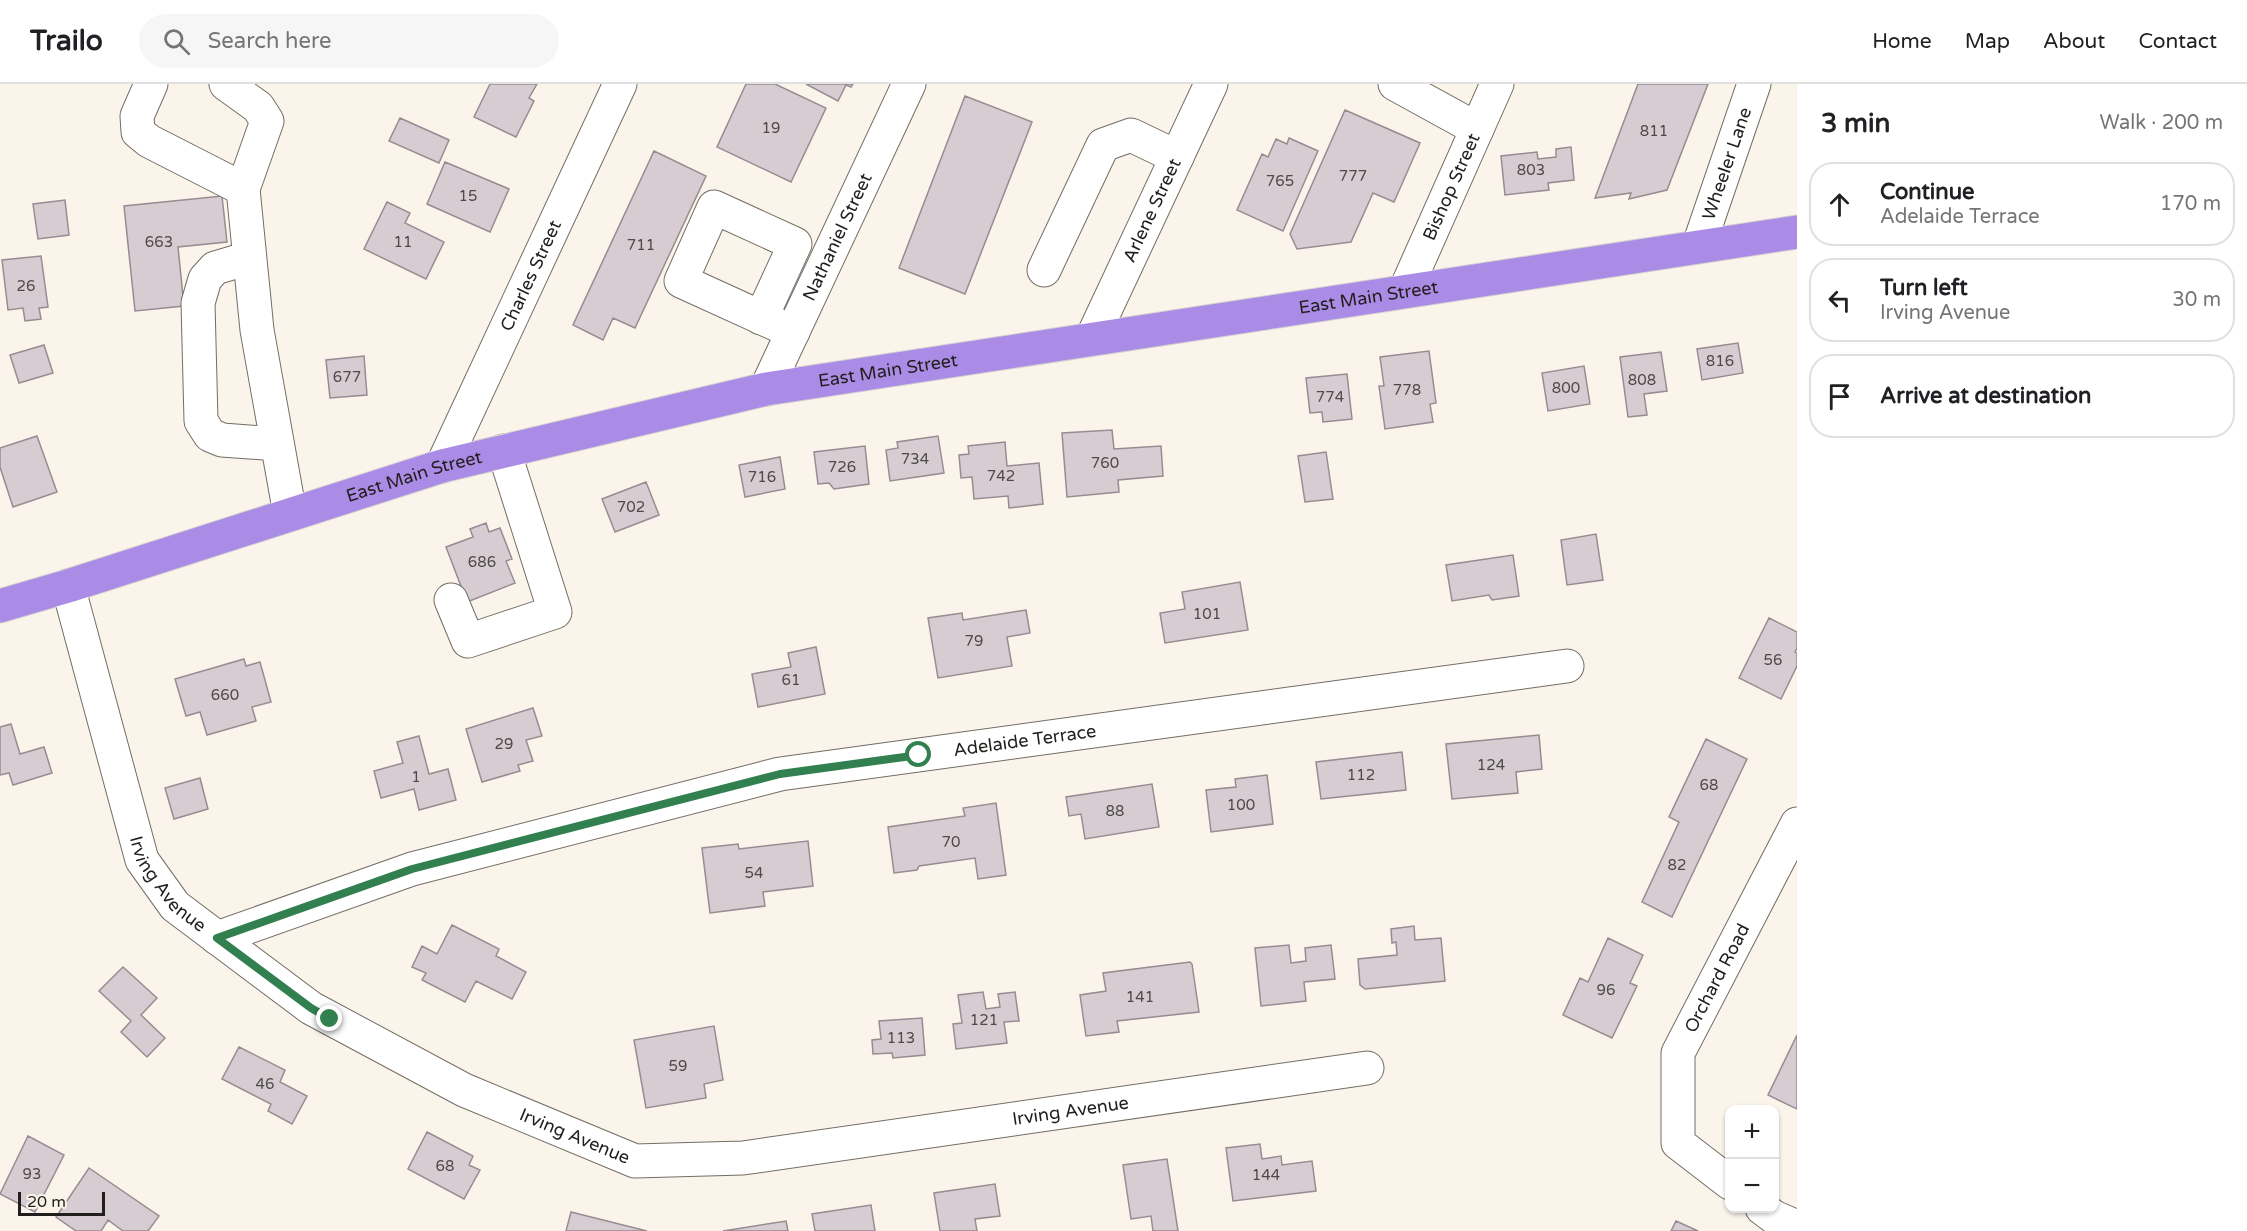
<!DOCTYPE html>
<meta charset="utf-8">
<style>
:root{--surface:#fff;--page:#f6f6f6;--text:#202124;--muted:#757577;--line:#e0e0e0}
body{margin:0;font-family:"Varela Round",sans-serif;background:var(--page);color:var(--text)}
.controls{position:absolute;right:18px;bottom:18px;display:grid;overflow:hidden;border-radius:12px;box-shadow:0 2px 4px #0004}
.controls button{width:54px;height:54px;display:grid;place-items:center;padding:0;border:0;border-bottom:2px solid var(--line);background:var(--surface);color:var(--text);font:30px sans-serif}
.scale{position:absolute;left:18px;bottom:15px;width:87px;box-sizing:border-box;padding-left:6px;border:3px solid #211e1b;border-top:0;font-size:16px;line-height:21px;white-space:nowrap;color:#211e1b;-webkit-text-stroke:4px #fbf4eb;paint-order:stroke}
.stop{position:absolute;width:18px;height:18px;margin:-14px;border:4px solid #32804f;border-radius:50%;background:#fff}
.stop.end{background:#32804f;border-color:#fff;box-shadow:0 2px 6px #0008}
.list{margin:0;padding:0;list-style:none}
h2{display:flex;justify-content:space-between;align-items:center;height:78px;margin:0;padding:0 24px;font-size:26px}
h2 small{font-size:20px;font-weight:400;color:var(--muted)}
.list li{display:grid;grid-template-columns:39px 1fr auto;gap:18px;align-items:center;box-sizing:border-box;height:84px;margin:0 12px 12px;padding:0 12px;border:2px solid var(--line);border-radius:24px}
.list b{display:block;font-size:22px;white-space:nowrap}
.list p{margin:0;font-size:20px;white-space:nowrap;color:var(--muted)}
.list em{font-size:20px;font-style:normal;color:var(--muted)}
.icon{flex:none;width:33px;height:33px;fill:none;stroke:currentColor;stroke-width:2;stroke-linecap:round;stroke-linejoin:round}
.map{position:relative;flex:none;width:1797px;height:1147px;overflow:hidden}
header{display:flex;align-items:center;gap:36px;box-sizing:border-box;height:84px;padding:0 30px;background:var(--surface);border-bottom:2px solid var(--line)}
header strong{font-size:28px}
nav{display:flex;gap:33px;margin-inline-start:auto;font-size:21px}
.search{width:420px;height:54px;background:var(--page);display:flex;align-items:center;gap:15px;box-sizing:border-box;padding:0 21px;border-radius:33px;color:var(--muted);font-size:22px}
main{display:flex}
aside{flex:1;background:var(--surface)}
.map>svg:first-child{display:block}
.building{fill:#d7ccd1;stroke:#968c91;stroke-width:1.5}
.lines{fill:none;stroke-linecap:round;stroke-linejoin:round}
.minor-casing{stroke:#736d65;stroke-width:35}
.highway-casing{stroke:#d3d2d1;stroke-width:35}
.minor{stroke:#fff;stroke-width:33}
.highway{stroke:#aa8be5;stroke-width:33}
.route{stroke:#32804f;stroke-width:8}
.labels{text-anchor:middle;stroke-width:4.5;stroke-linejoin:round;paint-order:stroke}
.number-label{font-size:15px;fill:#4e4a48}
.street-label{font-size:18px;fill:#211e1b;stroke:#fbf4eb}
</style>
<header>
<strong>Trailo</strong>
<div class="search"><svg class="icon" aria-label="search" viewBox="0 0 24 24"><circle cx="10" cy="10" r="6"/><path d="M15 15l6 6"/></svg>Search here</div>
<nav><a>Home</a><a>Map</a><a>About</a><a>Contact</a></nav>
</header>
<main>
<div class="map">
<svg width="1797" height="1147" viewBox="0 0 1797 1147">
<rect width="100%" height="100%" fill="#fbf4eb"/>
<path class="building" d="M490,0h47l-8,14 5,3 -18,36 -42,-20z
M746,0h29l51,24 -35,74 -74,-35z
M806,0h47l-2,3 -5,-2 -8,16z
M1638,0h70l-41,106 -38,9 2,-6 -36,5z
M965,12l67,26 -67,172 -66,-26z
M1345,26l75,33 -26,59 -21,-9 -22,49 -54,7 -7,-15z
M400,34l49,22 -10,23 -50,-22z
M1289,54l29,13 -35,80 -46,-21 25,-56 6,3 8,-18 11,5z
M1571,63l3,33 -26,3 1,7 -44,5 -4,-39 36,-4 1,7 18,-2v-8z
M654,67l52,25 -71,152 -22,-10 -10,22 -30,-15z
M445,78l64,27 -19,43 -63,-28z
M222,112l5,46 -49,5 6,59 -49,5 -11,-105z
M65,116l4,35 -31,4 -5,-35z
M387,118l23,11 -5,10 39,19 -18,37 -62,-30z
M41,172l7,51 -9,1 2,11 -16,2 -2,-13 -15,2 -6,-50z
M1738,259l5,30 -41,7 -5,-31z
M44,261l9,28 -34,10 -9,-28z
M1429,267l7,52 -6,1 3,18 -48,7 -6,-43h5l-4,-29z
M1661,268l6,39 -23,3 3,21 -19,2 -8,-60z
M364,272l3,39 -37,3 -4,-38z
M1584,282l6,38 -42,7 -6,-38z
M1347,290l5,45 -29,3 -1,-10 -12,1 -4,-35z
M1112,346l2,19 47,-3 2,30 -45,4 1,12 -52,5 -5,-64z
M37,352l20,56 -44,15 -13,-40v-19z
M938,352l6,37 -54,8 -4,-31 12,-2 -1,-6z
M1005,358l2,24 32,-3 4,41 -34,4 -1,-12 -34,3 -2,-22 -11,1 -2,-23 10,-1 -1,-8z
M865,362l4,38 -35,5 -5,-6 -11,1 -4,-32z
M1326,368l7,47 -28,3 -7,-46z
M780,373l5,32 -40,8 -6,-32z
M646,398l13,33 -44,17 -13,-33z
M486,439l3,9 11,-4 12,31 -6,2 9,22 -48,19 -21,-55 27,-10 -3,-8z
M1596,450l7,46 -36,5 -6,-45z
M1513,471l6,41 -27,4 -3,-5 -37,6 -6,-36z
M1240,498l8,48 -83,13 -5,-30 25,-4 -3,-17z
M1026,526l4,23 -23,4 5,29 -74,12 -10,-60 34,-5 1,7z
M1769,534l28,14v16l-2,4 2,1v13l-16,33 -42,-21z
M816,563l9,47 -67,13 -6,-33 39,-7 -3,-14z
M244,575l2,7 14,-4 11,40 -19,5 4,14 -49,14 -7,-23 -14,4 -11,-37z
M533,624l9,28 -16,4 7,21 -15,4 2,6 -38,11 -16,-53z
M11,640l9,30 24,-7 8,26 -39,12 -4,-12 -9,2v-48z
M1539,651l3,34 -26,3 2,21 -66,6 -6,-55z
M419,652l10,38 19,-5 8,31 -37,10 -5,-21 -33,9 -7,-27 29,-8 -6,-21z
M1706,655l41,20 -75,158 -30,-15 37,-80 -10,-5z
M1402,668l4,38 -85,9 -5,-37z
M1267,691l6,49 -62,8 -5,-42 30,-3 -1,-8z
M200,694l8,31 -34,10 -9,-31z
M1152,700l7,43 -74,12 -4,-25 -12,2 -3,-19z
M996,719l10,72 -28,4 -3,-21 -56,8 -2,4 -23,3 -6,-46 77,-11 -2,-8z
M808,757l5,45 -50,6 2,14 -55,7 -8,-65 36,-4 1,5z
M452,841l47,24 -3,7 30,16 -14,27 -36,-18 -11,21 -43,-22 4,-7 -14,-6 10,-21 15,8z
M1414,842l1,14 26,-2 4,43 -80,8 -5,-4 -2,-26 39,-4 -1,-13 -4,1 -1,-14z
M1608,854l35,17 -13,28 7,3 -25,52 -49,-23 17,-37 8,4z
M1289,861l2,18 15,-2 -1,-13 26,-3 4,34 -31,3 2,19 -45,5 -6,-58z
M1190,878l2,2 7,48 -82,9 2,11 -33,4 -6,-41 26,-4 -3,-18z
M123,883l34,31 -16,17 24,23 -18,19 -26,-25 10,-11 -32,-30z
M983,908l3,17 14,-2 -2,-13 17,-2 4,29 -15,1 3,21 -51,6 -3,-25 9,-1 -4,-28z
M922,934l3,37 -32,3 -1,-5 -19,1 -1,-14 9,-1 -2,-18z
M714,942l9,54 -19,4 2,14 -60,10 -12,-68z
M1797,951v74l-29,-14z
M239,963l46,23 -5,12 27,14 -15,28 -24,-13 3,-7 -49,-25z
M427,1048l46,24 -4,9 11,5 -16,29 -56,-30z
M28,1052l36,19 -29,57 -35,-18z
M1260,1060l2,15 19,-3 1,9 30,-4 4,30 -83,10 -7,-53z
M1167,1075l11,72h-25l-2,-15 -20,3 -8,-54z
M89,1084l70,48 -11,15h-25l-15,-11 -7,11h-25l-20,-14z
M995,1100l5,32 -25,3 2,12h-37l-6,-38z
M871,1121l4,26h-60l-3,-17z
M571,1128l76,19h-81z
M786,1137l2,10h-65z
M1676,1137l22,10h-27z"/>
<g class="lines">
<g class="minor-casing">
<g id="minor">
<path d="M151,0l-14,32 1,16 11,9 94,48"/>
<path d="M226,0l32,23 9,14 -24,68 14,141 33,184"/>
<path d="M1395,0l82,45"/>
<path id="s1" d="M1699,161l55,-161"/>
<path d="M249,174l-34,10 -10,11 -7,24 3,118 9,14 12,5 55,4"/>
<path d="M1044,186l59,-125 28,-10 46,22"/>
<path id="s2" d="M1405,207l92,-207"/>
<path d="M761,234l34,-74 -81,-37 -33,74 112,51"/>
<path id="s3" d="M1092,254l119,-254"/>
<path id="s4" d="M766,305l143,-305"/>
<path id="s5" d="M442,382l178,-382"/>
<path id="s6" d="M68,502l74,274 33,46 136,102 153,82 171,71 108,-3 624,-90"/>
<path d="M451,516l17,41 87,-29 -51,-161"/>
<path id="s7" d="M217,854l195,-69 368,-95 787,-108"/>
<path id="s8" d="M1730,1099l-52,-40v-90l119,-229"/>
<path d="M1762,1124l12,9 23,10"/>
</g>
</g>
<g class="highway-casing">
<g id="highway">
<path id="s9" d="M0,522l68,-20 374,-120 324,-77 1031,-157"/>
</g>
</g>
<use href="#minor" class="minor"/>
<use href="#highway" class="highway"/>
</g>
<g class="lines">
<path class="route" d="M330,935l-19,-11 -94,-70 195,-69 368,-95 139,-19"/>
</g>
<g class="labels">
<g class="number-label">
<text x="771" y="49">19</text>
<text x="1654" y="52">811</text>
<text x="1531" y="91">803</text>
<text x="1353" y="97">777</text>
<text x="1280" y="102">765</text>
<text x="468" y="117">15</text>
<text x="159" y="163">663</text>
<text x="403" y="163">11</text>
<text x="641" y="166">711</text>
<text x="26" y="207">26</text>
<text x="1720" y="282">816</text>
<text x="347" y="298">677</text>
<text x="1642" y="301">808</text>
<text x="1566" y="309">800</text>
<text x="1407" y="311">778</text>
<text x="1330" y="318">774</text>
<text x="915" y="380">734</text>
<text x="1105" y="384">760</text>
<text x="842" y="388">726</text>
<text x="1001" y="397">742</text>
<text x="762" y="398">716</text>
<text x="631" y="428">702</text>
<text x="482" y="483">686</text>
<text x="1207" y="535">101</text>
<text x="974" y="562">79</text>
<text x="1773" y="581">56</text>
<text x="791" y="601">61</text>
<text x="225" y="616">660</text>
<text x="504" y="665">29</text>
<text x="1491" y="686">124</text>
<text x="1361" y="696">112</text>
<text x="416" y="698">1</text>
<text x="1709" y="706">68</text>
<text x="1241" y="726">100</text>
<text x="1115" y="732">88</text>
<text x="951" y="763">70</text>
<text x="1677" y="786">82</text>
<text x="754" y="794">54</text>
<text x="1606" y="911">96</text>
<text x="1140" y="918">141</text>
<text x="984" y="941">121</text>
<text x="901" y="959">113</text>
<text x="678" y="987">59</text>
<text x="265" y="1005">46</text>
<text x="445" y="1087">68</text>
<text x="32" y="1095">93</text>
<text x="1266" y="1096">144</text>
</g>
<g class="street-label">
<text dy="6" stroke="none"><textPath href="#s1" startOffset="86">Wheeler Lane</textPath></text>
<text dy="6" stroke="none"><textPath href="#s2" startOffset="114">Bishop Street</textPath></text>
<text dy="6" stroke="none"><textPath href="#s3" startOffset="141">Arlene Street</textPath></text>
<text dy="6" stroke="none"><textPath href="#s4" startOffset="168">Nathaniel Street</textPath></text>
<text dy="6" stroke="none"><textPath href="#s5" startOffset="210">Charles Street</textPath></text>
<text dy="6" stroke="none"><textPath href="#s9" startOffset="1406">East Main Street</textPath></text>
<text dy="6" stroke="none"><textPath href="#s9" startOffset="920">East Main Street</textPath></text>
<text dy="6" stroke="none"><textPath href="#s9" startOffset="434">East Main Street</textPath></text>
<text dy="6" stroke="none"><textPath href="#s7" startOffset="834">Adelaide Terrace</textPath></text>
<text dy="6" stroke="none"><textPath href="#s6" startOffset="318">Irving Avenue</textPath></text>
<text dy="6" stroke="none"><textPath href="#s8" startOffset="240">Orchard Road</textPath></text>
<text dy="6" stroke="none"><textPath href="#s6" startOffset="1308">Irving Avenue</textPath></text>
<text dy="6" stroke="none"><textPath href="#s6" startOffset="804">Irving Avenue</textPath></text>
</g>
</g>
</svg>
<div class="controls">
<button>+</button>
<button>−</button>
</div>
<div class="scale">20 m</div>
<div class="stop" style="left:919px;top:671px"></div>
<div class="stop end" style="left:330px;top:935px"></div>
</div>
<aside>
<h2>3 min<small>Walk · 200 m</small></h2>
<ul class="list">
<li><svg class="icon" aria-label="ahead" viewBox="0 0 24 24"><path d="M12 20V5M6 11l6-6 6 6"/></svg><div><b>Continue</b><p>Adelaide Terrace</p></div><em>170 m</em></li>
<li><svg class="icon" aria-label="left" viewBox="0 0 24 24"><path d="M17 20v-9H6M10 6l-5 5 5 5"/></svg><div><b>Turn left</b><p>Irving Avenue</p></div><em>30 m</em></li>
<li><svg class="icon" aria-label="arrive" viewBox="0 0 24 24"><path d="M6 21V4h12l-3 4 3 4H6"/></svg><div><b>Arrive at destination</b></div></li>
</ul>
</aside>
</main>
